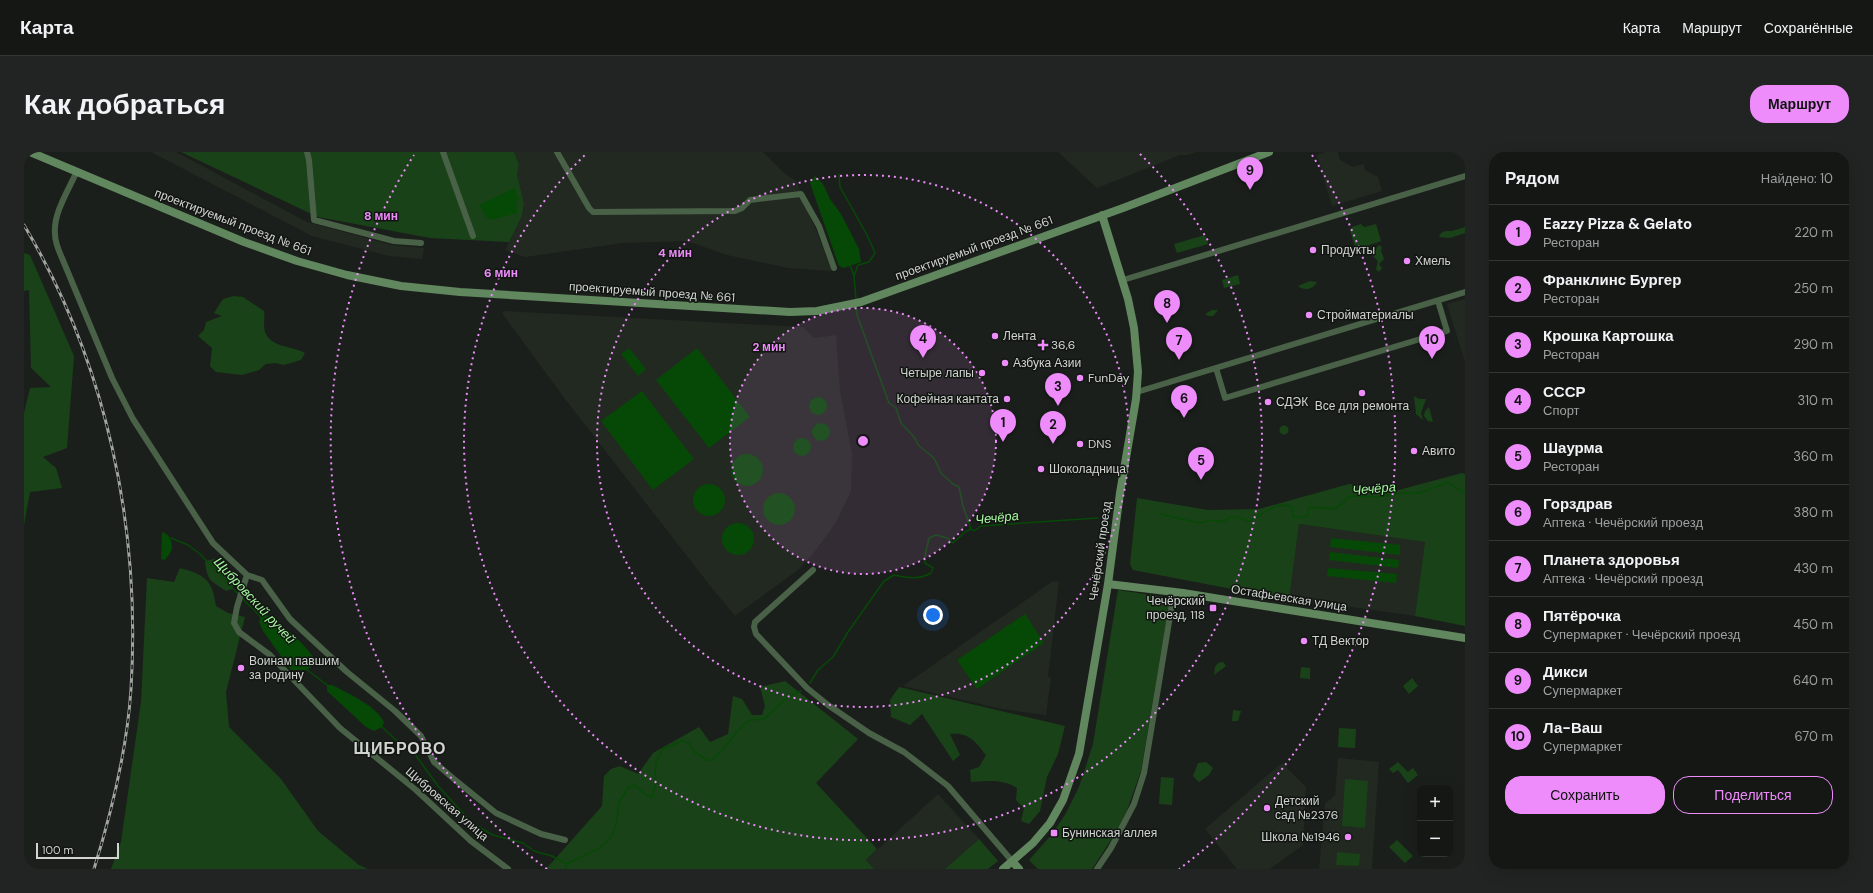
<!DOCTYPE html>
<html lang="ru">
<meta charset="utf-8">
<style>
:root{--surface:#141714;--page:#212422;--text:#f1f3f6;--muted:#9d9fa0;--line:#333634;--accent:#ed8cfa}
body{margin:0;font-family:"DM Sans",sans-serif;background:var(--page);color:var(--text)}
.controls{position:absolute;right:12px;bottom:12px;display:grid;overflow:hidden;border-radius:8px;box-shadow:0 4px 16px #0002}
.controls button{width:36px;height:36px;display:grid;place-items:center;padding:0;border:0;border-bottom:1px solid var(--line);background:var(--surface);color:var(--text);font:20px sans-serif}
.scale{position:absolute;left:12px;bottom:10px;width:83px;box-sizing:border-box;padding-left:4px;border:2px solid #d1d4d1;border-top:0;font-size:11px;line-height:14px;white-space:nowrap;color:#d1d4d1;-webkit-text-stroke:3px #121612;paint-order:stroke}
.you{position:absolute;left:909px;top:463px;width:14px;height:14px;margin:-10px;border:3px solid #fff;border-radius:50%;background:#1a73e8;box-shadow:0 0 0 6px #1a73e833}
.badge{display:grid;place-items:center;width:26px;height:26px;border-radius:50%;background:var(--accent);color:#111;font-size:13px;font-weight:700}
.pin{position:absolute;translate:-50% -33px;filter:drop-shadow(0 1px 2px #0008)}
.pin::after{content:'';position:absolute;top:21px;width:14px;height:12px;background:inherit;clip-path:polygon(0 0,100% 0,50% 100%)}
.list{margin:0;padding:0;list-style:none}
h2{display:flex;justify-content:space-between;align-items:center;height:52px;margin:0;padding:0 16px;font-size:17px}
h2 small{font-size:13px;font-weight:400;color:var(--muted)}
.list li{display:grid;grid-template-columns:26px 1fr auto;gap:12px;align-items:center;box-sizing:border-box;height:56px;padding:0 16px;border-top:1px solid var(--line)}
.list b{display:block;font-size:15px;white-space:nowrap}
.list p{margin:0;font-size:13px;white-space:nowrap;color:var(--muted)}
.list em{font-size:13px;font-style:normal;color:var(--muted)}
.actions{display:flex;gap:8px;padding:12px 16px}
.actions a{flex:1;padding:9px 0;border:1px solid var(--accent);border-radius:16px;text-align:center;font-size:14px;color:var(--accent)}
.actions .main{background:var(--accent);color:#111}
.map{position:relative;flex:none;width:1441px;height:717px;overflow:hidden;border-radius:16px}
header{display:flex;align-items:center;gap:24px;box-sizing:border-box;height:56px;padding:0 20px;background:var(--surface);border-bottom:1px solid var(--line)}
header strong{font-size:19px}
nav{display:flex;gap:22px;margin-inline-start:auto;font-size:14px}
.intro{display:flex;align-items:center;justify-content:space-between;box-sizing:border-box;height:96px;padding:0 24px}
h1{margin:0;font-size:28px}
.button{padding:10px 18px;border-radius:16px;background:var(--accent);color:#111;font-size:14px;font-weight:700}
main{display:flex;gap:24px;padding:0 24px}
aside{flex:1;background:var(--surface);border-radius:16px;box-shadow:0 4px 16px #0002}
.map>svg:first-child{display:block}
.built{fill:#222921}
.green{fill:#1a4218}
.water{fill:#064906}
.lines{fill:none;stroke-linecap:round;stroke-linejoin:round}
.stream{stroke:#064906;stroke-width:1.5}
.street{stroke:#496147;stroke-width:6}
.secondary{stroke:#60875d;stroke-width:8}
.rail-casing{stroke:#a1a4a1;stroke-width:3}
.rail{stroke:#121612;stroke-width:1.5;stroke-dasharray:4.5;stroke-linecap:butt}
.ring{fill:none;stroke:#ed8cfa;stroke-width:2;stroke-dasharray:2 4}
.poi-dot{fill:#ed8cfa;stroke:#121612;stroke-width:1.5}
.labels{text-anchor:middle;stroke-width:3;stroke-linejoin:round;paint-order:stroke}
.street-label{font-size:12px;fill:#d1d4d1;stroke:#121612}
.poi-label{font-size:12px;fill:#d1d4d1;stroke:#121612;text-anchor:start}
.water-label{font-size:13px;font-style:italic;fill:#a5f89f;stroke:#121612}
.district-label{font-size:16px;font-weight:bold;letter-spacing:1px;fill:#d1d4d1;stroke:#121612}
.centre{fill:#ed8cfa;stroke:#121612;stroke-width:2}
.ring-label{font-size:12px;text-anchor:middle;font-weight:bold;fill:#ed8cfa;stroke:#121612;stroke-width:3;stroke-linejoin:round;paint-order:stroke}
</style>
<header>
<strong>Карта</strong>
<nav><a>Карта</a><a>Маршрут</a><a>Сохранённые</a></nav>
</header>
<div class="intro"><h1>Как добраться</h1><a class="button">Маршрут</a></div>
<main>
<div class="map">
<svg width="1441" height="717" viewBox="0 0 1441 717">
<rect width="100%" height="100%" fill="#1b1f1b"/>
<path class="built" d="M127,0h25l131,70 85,23 32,3 -2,11 -33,-3 -77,-20z
M490,0h249l20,20 14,10 35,89 -44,-3 -61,-13 -40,-14 -64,2 -98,14 -20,-7 17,-34 2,-12 -7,-30 2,-10z
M1034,0h138l-8,3h-8l-83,33z
M1301,0h13l2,8 13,7 11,-3 1,6 13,7 4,14 -50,15 -15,-51z
M1441,147v63l-18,-58z
M480,159l299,16 11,11 22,-3 4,56 12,63 -1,37 -16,33 -23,31 -14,15 -63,46 -24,-29 -146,-188 -63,-86z
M1275,372l126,18 -10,74 -126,-18z
M1029,429l6,1 -11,95 3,1 -5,37 -44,-6 -99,-23z
M1314,606l41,4 -7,107h-53l6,-65 10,-9z
M1258,611l24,24 -3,58 -33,24h-33l-32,-40z
M914,642l41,45 -34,30h-71l-8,-9z"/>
<path class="green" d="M157,0h333l5,12 -2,10 7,30 -2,12 -13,26 -79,-4 -112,-21z
M1337,72l3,3 12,-3 5,17 -12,4 -2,5 -8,2 -3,-2 -6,-20 2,-3z
M1441,75v6l-15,5 -11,-1c3,-7 6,-6 13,-6 4,-1 9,-3 13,-4z
M1181,83l3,9 -31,9 -3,-9z
M1355,93l3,2 -1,4 3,8 -5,5 3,4 -3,4 -3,-3 2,-8 -5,-5 2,-3 2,-6z
M0,101l6,2 44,101 -7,92 -24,9 13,11 6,20 -32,4 -6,33v-112l6,-25 21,-1 -20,-19 -2,-78 -5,1z
M1214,123l2,9 -16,4 -2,-8z
M1286,129l7,1c-4,8 -13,9 -19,4z
M210,144l9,1 21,14c1,5 0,11 0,16 2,21 27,18 41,26l-4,7 -17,5 -9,-2 -9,1 -7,6 -17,5 -26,-3 -6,-6 2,-18 -14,-12 6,-6 2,-8 16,-6 -8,-3 9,-14z
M1188,158h6l-5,6h-4l-4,-2z
M1390,244l5,3h7l-5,14 2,7 -7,-6z
M1405,255l4,15 -5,-1 -4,-5 1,-5z
M1255.5 278a4.5 4.5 0 1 1 9 0a4.5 4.5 0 1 1-9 0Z
M1438,321l3,1v152l-50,-10 10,-74 -126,-18 -10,76 -156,-30 -3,-6 7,-66 71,12 51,-1 90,-25 46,7z
M190,407l10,6 12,14 -4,10 -6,2c-16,-11 -19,-10 -21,-30z
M156,416c25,7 32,11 36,38l12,7 17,4 -19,75 3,35 52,52 37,52 41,34 9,4h-257l10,-27 20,-140 6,-124 27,4z
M1094,438l46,7 4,3 1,5 -28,166 -14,39 -12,24 -23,35h-54l-9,-9 24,-27 13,-20 13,-26 14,-43z
M1199,510l3,4 -12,9 1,-8 3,-4z
M1277,515l9,1v11l-10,-1z
M1388,526l6,8 -9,8 -6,-8z
M761,529l73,58 -42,44 61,66 -11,11 8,9h-328l56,-63 2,-30 7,-7 9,-3 18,8 15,-21 46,-26 11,15 18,-8 5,-38 9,3 10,16h10l3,-9 -5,-19z
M875,535l166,39 -7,28 -11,23 -7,34 -11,13 -8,-3 3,-13 -8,-8 1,-12c-14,-9 -30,-7 -46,-6l-1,-12 9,-3 7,-12c-11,-14 -17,-23 -36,-21l10,21 -7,6 -31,-47 -12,11 -19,-8 -1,-17z
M1209,558l8,1 -3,10h-6z
M1315,576l17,1 -1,19 -17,-1z
M1182,610l7,6 -4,7 -10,7 -6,-6 5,-13z
M1374,610l10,10 5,-4 5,7 -10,8 -10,-13 -5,3 -4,-4z
M1137,625l13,1 -2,27 -13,-1z
M1321,627l23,2 -3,47 -23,-2z
M955,687l19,22 -10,8h-43z
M1373,688l16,16 -8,7 -16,-16z
M1313,700l23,2 -1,12 -23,-1z"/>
<path class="water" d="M791,24l8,8 7,15 11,15 18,35 2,13 -17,6 -5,-2 -29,-83z
M490,36l5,11 -3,4 1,10 -26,7 -4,-2 -8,-13z
M605,196l17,21 -8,7 -17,-22z
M673,196l53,69 -41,31 -53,-68z
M618,239l52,68 -41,31 -52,-69z
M785 254a9 9 0 1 1 18 0a9 9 0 1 1-18 0Z
M788 280a9 9 0 1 1 18 0a9 9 0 1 1-18 0Z
M769 295a9 9 0 1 1 18 0a9 9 0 1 1-18 0Z
M707 318a16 16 0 1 1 32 0a16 16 0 1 1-32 0Z
M669 348a16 16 0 1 1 32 0a16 16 0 1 1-32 0Z
M739 357a16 16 0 1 1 32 0a16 16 0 1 1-32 0Z
M698 387a16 16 0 1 1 32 0a16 16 0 1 1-32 0Z
M138,380c8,2 12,12 9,19 -1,3 -4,6 -6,9l-4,-1z
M1307,386l69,7v10l-70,-8z
M1306,400l69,8 -1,8 -69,-8z
M1304,416l69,6 -1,9 -69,-7z
M1001,462l19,29 -67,46 -20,-29z
M243,463c15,10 39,29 47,44l-2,7 -5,4h-16l-28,-39 -4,-9 2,-6z
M303,533h5c16,8 44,21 52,37l-2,5 -8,4 -8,-4 -39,-36z"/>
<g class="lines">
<path class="stream" d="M815,22l1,13 27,48 8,18 -6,9 -11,3 -4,11
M826,113l4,11 2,23
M832,153l1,10 32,88 7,5 5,15 13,14 5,9 15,12 7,15 12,11 6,3 4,19 8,23
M1136,362l39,9 14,-3 9,2 9,-5h6l12,4c14,-5 26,-21 43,-14l1,10h12l3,-2v-5l3,-3 23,2 8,-5 5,-6 4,-2 27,1 25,-4h17l28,-11 14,10 3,-1
M947,377l3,2 7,-5 117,-8
M147,386l17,7 12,9 38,40
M218,446l20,20
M282,517l21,16
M786,531l8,-13 15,-13 15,-25 36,-51 10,-6c14,3 25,5 37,-2l2,-5 -8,-5v-7l4,-18 7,-3 11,3 6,5 12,-11 6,-3
M357,574l14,13 19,14 24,33 35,38 20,11 30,8 11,8 18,5 15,8
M541,717l2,-5 31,-15 12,-10 6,-14 3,-22 9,-15 7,-3 11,10 6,2 4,-14 -1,-10 1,-11 7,-13 19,-8 7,2 4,8 16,10 6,-3 29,-34 7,-4 13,-1 24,-22 13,-6"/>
<path class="street" d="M283,0l2,8 5,60 80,21 27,2
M419,0l30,84
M533,0l32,56 4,4 142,-1 7,-3 8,-8 51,-6 18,32 15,42
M52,21c-8,18 -23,41 -21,61 0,9 4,17 7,24l50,120 21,41 80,124 34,32 15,5 28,39 57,53 48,39 26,25 13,26 20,17 42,34 45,21 24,6
M1099,128l342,-104
M1192,216l9,30 222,-67 -9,-30
M1113,240l328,-100
M789,418l-58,52 -1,5 2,7 51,54 21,17 41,28 35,19 44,34 64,75
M223,423l-10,32 -3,16 5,9 31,23 70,73 76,62 55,51 37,28
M1073,717l14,-21 23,-44 10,-31 30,-181"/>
<path class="secondary" d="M6,0l214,90 53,19 50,14 54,11 59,6 330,20 27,-1 44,-9 262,-94 146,-56
M1084,432l75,9 282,45
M988,709l7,8
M979,717l30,-26 17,-20 13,-23 16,-46 29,-170 12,-91 16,-94 2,-27 -4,-44 -6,-29 -26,-84"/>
<g class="rail-casing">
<path id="rail" d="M0,73c83,139 117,303 107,464 -4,61 -19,122 -37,180"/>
</g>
<use href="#rail" class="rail"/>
</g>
<circle cx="839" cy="289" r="133" fill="#ed8cfa" fill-opacity=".12"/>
<g class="ring">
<circle cx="839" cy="289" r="133"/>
<circle cx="839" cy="289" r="266"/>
<path d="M1116 2A399 399 0 1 1 562 2"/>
<path d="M523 717A532 532 0 0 1 390 3M1288 3A532 532 0 0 1 1155 717"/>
</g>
<g class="poi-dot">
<circle cx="1289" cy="98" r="4"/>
<circle cx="1383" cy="109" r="4"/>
<circle cx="1285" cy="163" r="4"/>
<circle cx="971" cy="184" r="4"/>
<path d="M1017 187h4v4h4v4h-4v4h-4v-4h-4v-4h4z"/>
<circle cx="981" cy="211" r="4"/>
<circle cx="958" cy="221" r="4"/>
<circle cx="1056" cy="226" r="4"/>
<circle cx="1338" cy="241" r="4"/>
<circle cx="983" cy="247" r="4"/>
<circle cx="1244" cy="250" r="4"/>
<circle cx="1056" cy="292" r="4"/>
<circle cx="1390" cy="299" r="4"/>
<circle cx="1017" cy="317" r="4"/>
<rect x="1185" y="452" width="8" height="8" rx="2"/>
<circle cx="1280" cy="489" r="4"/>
<circle cx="217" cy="516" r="4"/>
<circle cx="1243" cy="656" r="4"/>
<rect x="1026" y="677" width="8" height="8" rx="2"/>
<circle cx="1324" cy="685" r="4"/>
</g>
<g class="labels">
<g class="street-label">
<text transform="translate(209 70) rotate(21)" y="4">проектируемый проезд № 661</text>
<text transform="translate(950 96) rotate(-20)" y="4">проектируемый проезд № 661</text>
<text transform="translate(628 140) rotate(4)" y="4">проектируемый проезд № 661</text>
<text transform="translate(1076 399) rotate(-82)" y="4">Чечёрский проезд</text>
<text transform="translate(1265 446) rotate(9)" y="4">Остафьевская улица</text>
<text transform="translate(423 652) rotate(41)" y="4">Щибровская улица</text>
</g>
<g class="poi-label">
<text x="1297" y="102">Продукты</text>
<text x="1391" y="113">Хмель</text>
<text x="1293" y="167">Стройматериалы</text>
<text x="979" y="188">Лента</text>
<text x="1027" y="197">36,6</text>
<text x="989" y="215">Азбука Азии</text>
<text x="950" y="225" text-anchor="end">Четыре лапы</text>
<text x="1064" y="230">FunDay</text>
<text x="975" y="251" text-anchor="end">Кофейная кантата</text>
<text x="1252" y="254">СДЭК</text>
<text x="1338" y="258" text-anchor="middle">Все для ремонта</text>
<text x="1064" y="296">DNS</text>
<text x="1398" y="303">Авито</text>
<text x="1025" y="321">Шоколадница</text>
<text x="1181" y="453" text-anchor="end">Чечёрский<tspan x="1181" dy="14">проезд, 118</tspan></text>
<text x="1288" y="493">ТД Вектор</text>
<text x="225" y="513">Воинам павшим<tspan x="225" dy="14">за родину</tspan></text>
<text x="1251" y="653">Детский<tspan x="1251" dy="14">сад №2376</tspan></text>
<text x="1038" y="685">Бунинская аллея</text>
<text x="1316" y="689" text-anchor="end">Школа №1946</text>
</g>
<g class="water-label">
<text transform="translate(1350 336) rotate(-5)" y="5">Чечёра</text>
<text transform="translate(973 365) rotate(-6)" y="5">Чечёра</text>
<text transform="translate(231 448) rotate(47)" y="5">Щибровский ручей</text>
</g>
<g class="district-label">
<text x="376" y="602">ЩИБРОВО</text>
</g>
</g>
<circle cx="839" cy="289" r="6" class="centre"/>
<g class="ring-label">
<text x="357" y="68">8 мин</text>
<text x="651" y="105">4 мин</text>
<text x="477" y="125">6 мин</text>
<text x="745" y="199">2 мин</text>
</g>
</svg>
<div class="controls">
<button>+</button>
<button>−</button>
</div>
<div class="scale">100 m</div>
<div class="you"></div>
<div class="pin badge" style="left:979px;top:290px">1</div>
<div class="pin badge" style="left:1029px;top:292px">2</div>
<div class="pin badge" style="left:1034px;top:254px">3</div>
<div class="pin badge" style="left:899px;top:206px">4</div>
<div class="pin badge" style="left:1177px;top:328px">5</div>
<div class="pin badge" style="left:1160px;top:266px">6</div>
<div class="pin badge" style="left:1155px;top:208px">7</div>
<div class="pin badge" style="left:1143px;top:171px">8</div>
<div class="pin badge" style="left:1226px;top:38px">9</div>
<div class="pin badge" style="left:1408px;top:207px">10</div>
</div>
<aside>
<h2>Рядом<small>Найдено: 10</small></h2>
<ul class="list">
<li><span class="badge">1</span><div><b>Eazzy Pizza &amp; Gelato</b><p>Ресторан</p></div><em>220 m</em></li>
<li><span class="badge">2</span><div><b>Франклинс Бургер</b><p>Ресторан</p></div><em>250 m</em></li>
<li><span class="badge">3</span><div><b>Крошка Картошка</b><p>Ресторан</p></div><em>290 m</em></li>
<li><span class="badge">4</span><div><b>СССР</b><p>Спорт</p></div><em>310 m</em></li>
<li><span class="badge">5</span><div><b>Шаурма</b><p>Ресторан</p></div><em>360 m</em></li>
<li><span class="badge">6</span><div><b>Горздрав</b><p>Аптека · Чечёрский проезд</p></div><em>380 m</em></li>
<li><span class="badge">7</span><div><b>Планета здоровья</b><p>Аптека · Чечёрский проезд</p></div><em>430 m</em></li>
<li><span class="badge">8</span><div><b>Пятёрочка</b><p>Супермаркет · Чечёрский проезд</p></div><em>450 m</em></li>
<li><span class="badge">9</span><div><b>Дикси</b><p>Супермаркет</p></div><em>640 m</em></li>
<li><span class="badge">10</span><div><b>Ла-Ваш</b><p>Супермаркет</p></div><em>670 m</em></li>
</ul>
<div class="actions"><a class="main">Сохранить</a><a>Поделиться</a></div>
</aside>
</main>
